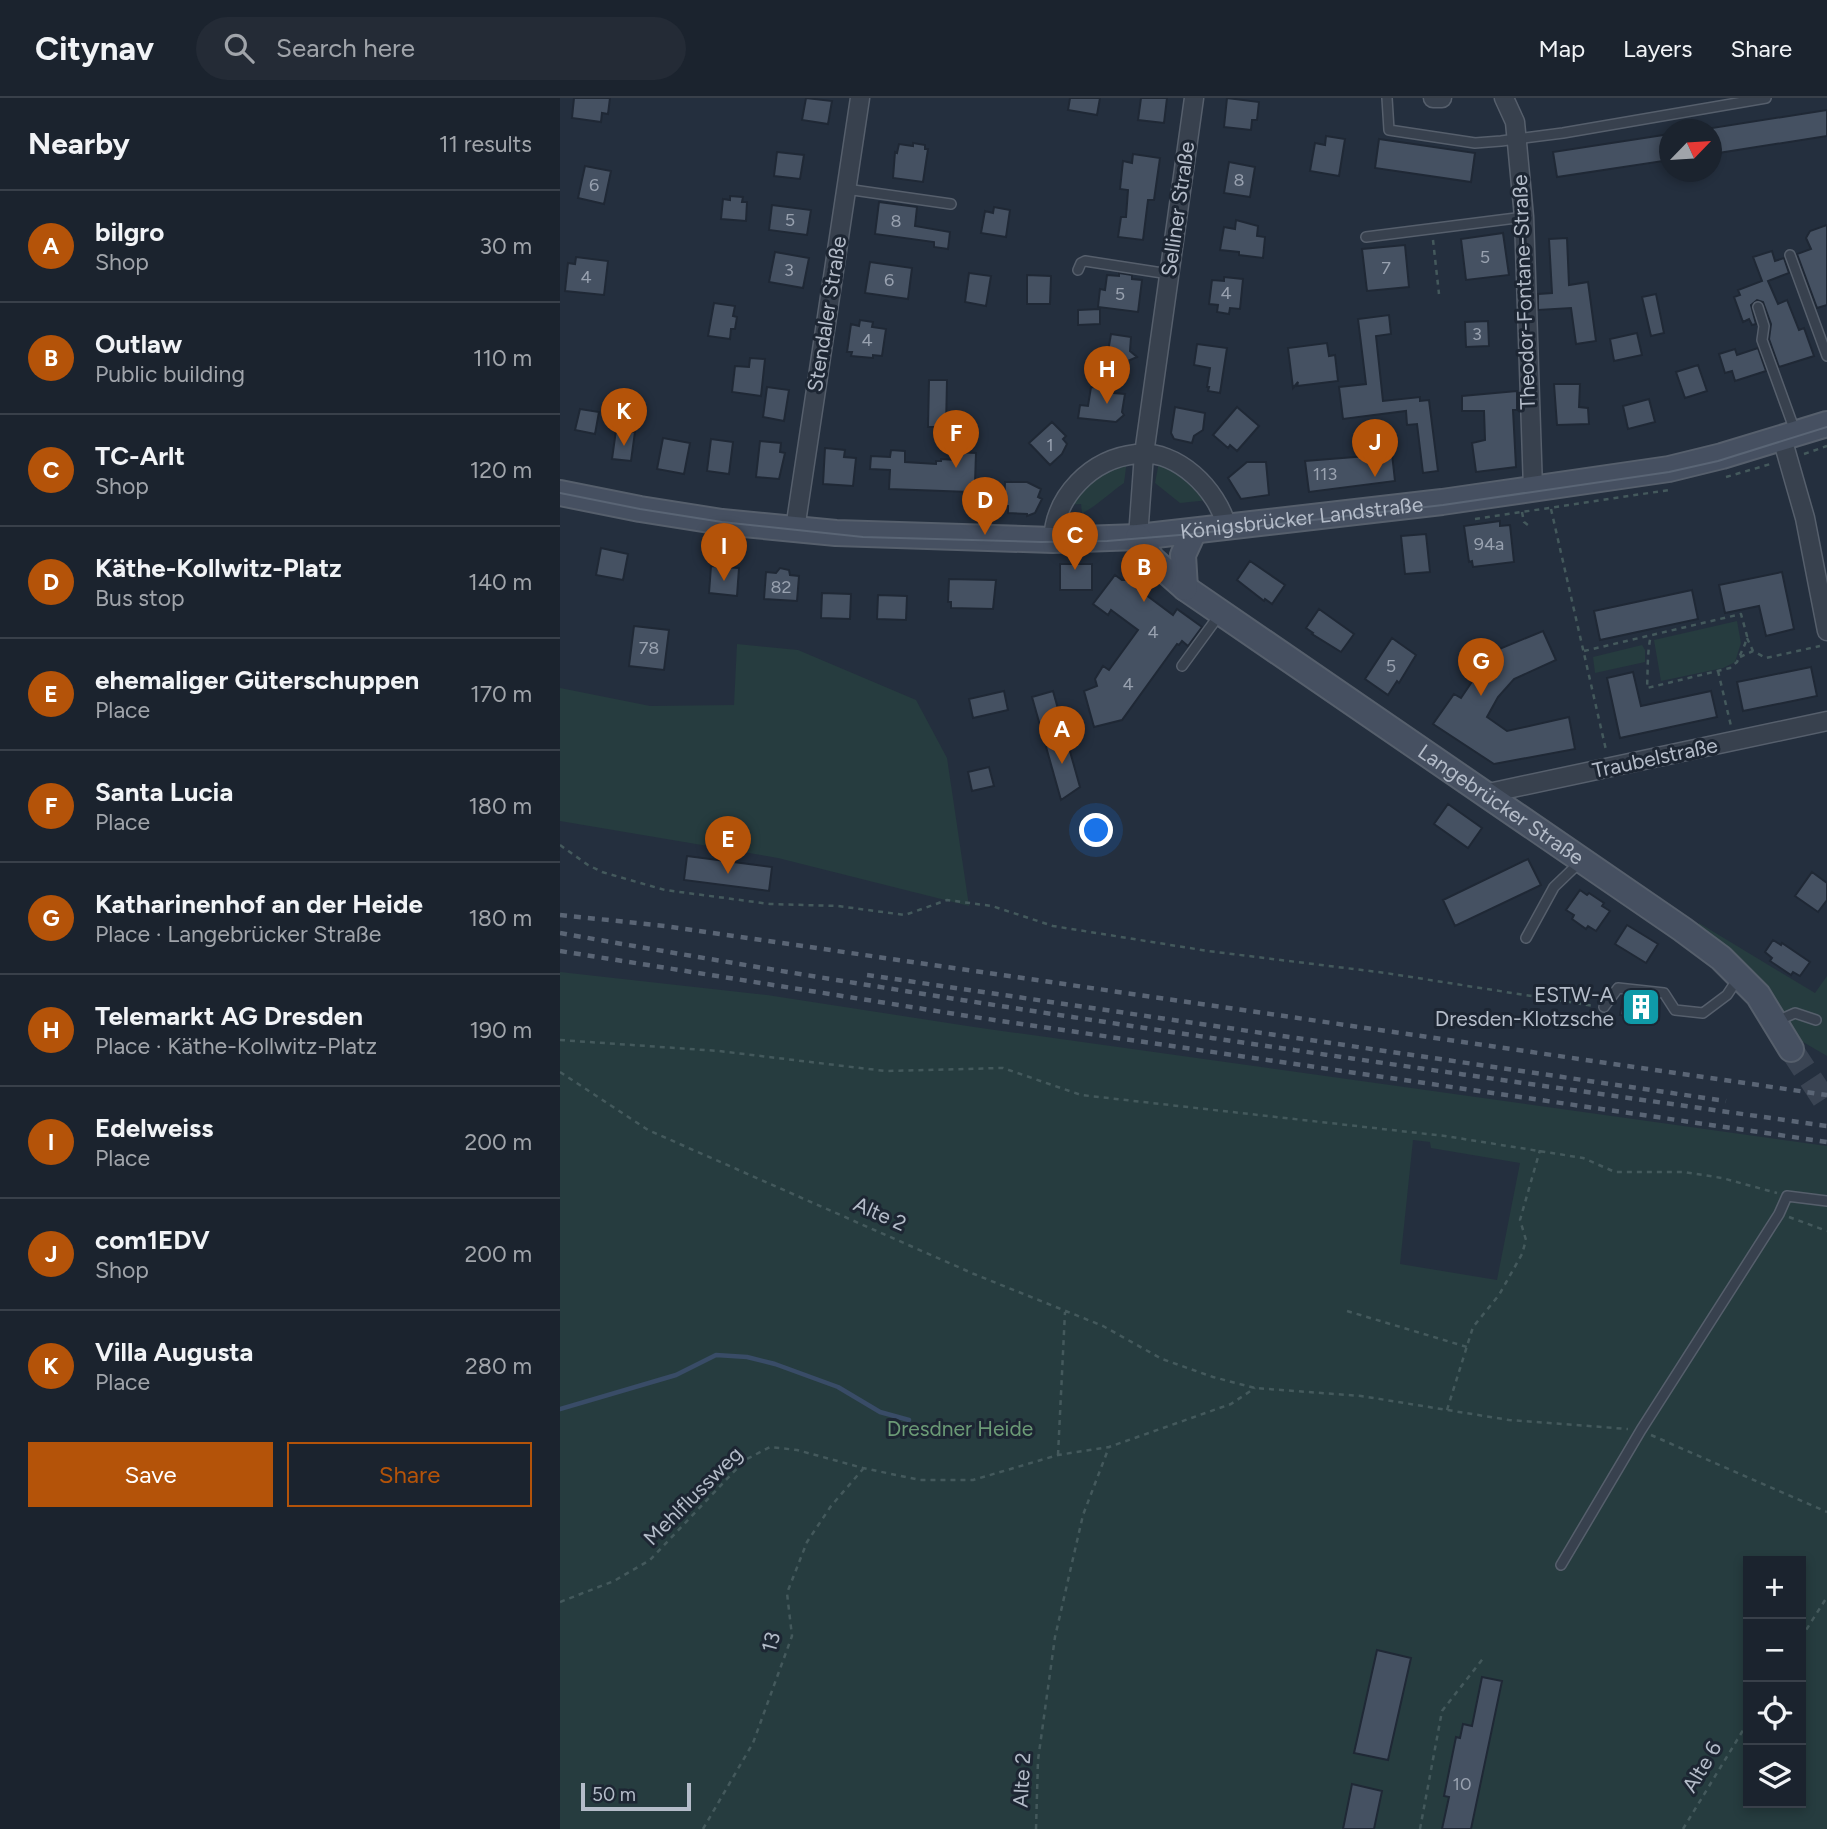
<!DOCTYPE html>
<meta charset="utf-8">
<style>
:root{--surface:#1b232e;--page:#242b36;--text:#f1f3f6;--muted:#a0a4aa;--line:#39404a;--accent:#b45309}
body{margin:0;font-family:Figtree,sans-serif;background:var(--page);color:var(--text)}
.controls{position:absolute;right:21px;bottom:21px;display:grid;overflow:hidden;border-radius:0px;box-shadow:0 4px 10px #0003}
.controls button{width:63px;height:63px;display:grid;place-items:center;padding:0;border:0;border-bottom:2px solid var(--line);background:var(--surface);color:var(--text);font:35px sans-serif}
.compass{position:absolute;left:1099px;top:21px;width:63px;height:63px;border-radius:50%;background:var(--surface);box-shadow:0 4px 10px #0003;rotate:65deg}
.scale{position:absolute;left:21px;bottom:18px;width:110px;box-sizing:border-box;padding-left:7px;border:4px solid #b4bcc9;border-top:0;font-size:19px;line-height:24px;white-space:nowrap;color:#b4bcc9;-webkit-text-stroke:5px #1d2633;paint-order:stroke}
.you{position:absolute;left:537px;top:733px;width:24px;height:24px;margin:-18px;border:5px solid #fff;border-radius:50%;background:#1a73e8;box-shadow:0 0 0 10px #1a73e833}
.badge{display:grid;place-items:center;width:46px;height:46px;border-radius:50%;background:var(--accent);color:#fff;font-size:23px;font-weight:700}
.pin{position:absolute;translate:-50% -58px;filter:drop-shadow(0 2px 4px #0008)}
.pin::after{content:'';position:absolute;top:37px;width:24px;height:21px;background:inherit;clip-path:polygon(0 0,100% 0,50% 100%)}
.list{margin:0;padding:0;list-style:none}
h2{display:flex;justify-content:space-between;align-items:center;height:91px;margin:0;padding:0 28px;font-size:30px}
h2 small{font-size:23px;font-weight:400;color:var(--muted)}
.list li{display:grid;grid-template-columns:46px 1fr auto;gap:21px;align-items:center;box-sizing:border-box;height:112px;padding:0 28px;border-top:2px solid var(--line)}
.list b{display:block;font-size:26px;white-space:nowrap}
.list p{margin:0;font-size:23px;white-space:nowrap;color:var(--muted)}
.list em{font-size:23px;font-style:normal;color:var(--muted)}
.actions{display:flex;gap:14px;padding:21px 28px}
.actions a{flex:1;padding:16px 0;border:2px solid var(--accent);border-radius:0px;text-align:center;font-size:24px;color:var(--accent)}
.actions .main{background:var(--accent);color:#fff}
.icon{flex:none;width:38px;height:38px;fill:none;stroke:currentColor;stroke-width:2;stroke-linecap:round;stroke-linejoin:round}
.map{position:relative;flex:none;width:1267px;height:1731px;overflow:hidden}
header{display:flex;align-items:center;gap:42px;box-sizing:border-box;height:98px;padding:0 35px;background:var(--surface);border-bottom:2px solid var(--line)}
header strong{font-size:33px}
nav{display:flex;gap:38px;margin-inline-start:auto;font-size:24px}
.search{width:490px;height:63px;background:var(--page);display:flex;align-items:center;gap:18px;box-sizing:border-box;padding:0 24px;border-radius:38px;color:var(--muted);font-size:26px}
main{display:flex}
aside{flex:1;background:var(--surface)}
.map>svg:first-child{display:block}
.green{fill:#263c3f;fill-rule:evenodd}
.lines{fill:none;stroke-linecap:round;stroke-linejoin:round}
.stream{stroke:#394c67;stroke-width:4.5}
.building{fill:#455162;stroke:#1f2835;stroke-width:2}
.secondary-tunnel{stroke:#3a4453;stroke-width:24;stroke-dasharray:24 12;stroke-linecap:butt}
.service-casing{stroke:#565f6c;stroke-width:12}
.minor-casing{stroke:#565f6c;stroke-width:21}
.secondary-casing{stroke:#565f6c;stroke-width:28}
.path{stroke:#44595c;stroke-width:2.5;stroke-dasharray:5 5;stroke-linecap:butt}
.service{stroke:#38414e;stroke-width:9}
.minor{stroke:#38414e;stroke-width:18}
.secondary{stroke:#465061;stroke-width:24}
.tram{stroke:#5a6575;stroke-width:2}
.rail{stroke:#5a6575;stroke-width:4.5;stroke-dasharray:7 7;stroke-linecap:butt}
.labels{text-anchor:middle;stroke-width:6;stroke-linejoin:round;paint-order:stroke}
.number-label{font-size:18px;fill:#98a1af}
.street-label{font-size:21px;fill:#b4bcc9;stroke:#1d2633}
.poi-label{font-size:21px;fill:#b4bcc9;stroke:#1d2633;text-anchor:end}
.park-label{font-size:21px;fill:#6b9a76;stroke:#1d2633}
</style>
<header>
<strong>Citynav</strong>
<div class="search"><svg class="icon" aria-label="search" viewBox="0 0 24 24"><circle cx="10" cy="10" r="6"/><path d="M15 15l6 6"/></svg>Search here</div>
<nav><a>Map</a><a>Layers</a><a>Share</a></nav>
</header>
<main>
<aside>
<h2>Nearby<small>11 results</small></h2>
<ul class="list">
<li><span class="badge">A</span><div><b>bilgro</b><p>Shop</p></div><em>30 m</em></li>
<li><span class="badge">B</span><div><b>Outlaw</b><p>Public building</p></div><em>110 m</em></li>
<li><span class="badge">C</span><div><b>TC-Arlt</b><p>Shop</p></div><em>120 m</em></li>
<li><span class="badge">D</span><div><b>Käthe-Kollwitz-Platz</b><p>Bus stop</p></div><em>140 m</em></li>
<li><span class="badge">E</span><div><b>ehemaliger Güterschuppen</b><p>Place</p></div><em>170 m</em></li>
<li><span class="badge">F</span><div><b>Santa Lucia</b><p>Place</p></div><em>180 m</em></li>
<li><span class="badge">G</span><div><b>Katharinenhof an der Heide</b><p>Place · Langebrücker Straße</p></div><em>180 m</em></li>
<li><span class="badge">H</span><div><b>Telemarkt AG Dresden</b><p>Place · Käthe-Kollwitz-Platz</p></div><em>190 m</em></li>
<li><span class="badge">I</span><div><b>Edelweiss</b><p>Place</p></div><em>200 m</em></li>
<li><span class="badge">J</span><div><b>com1EDV</b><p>Shop</p></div><em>200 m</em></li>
<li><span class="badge">K</span><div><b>Villa Augusta</b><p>Place</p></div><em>280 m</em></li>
</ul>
<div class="actions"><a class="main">Save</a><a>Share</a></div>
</aside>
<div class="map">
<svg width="1267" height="1731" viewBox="0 0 1267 1731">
<rect width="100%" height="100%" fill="#242f3e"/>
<path class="green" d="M567,362l-3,23c-12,8 -31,26 -42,30l-1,-9 -14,1 9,-16z
M599,364l16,5 34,33 -29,3 -25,-20z
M1177,523l4,22 -6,19 -12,6 -62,13 -7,-41z
M177,546l61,6 118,50 31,58 22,148 -191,-48 -218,-37v-133l90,18 84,-1z
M1082,547l3,5v12l-50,11 -2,-16z
M1139,825l116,70 12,-17v80l-24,-14 -10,5 -98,-111z
M0,874l207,23 207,32 853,119v683h-1267zM853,1042l17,2 1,6 89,15 -23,117 -97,-16zM1188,1463h53v242h-53z"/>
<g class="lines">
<path class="stream" d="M0,1311l116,-34 40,-20 31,2 28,7 63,23 42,25 29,8"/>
</g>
<path class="building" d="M14,0h36l-2,16 -6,-1 -1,9 -29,-4z
M246,0l26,3 -4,23 -26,-4z
M510,0h30l-3,17 -29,-5z
M581,0h26l-3,25 -26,-3z
M667,0l32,4 -2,18h-5l-1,10 -27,-3z
M1267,12v26l-115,18v-26z
M1110,36v26l-113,17 -4,-25z
M766,38l19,3 -6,37 -29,-5 5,-28 10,2z
M819,41l96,14 -4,29 -96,-14z
M353,45l12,2v4h3l-5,33 -30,-4 2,-26 2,1 2,-9 14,2z
M217,54l27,3 -4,24 -26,-3z
M573,56l27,4 -6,42h-6l-5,40 -25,-3 3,-20h5l2,-27 -8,-1 3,-28 9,2z
M669,64l26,5 -5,30 -26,-4z
M25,68l26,5 -7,33 -26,-6z
M170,98l13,1 -1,5h5l-1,19 -25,-2 2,-20 7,1z
M319,104l38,5 -2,19 35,6 -2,17 -14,-2v-5l-59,-8z
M212,107l39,5 -4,25 -38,-5z
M434,109l16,3 -4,27 -25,-4 4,-22 8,2z
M676,122l22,6 -1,10 8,1 -2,21 -24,-3v-3l-19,-2 4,-23 11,2z
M1267,127v80l-10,3 -20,-54 14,-5 -5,-11 4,-7z
M943,135l6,42 -43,5 -5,-41z
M1007,140l2,47 19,-3 8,59 -20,3 -5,-36 -33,2v-16l14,-1 -3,-54z
M845,147l4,42 -42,4 -5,-42z
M1212,153l3,10 9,-3 5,15 -21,8 10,23 9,-4 12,30 5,-2 10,28 -35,11 -10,-28 2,-15 -8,-22 -6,-2 -6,5 5,19 -4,1 -3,-6 -6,3 -9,-25 6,-2 -2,-5 24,-9 -9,-24z
M215,154l34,6 -6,30 -34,-6z
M16,159l32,4 -4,34 -39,-4 3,-28 7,1z
M310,164l42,6 -4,31 -43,-6z
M409,175l22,3 -5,30 -21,-4z
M559,175l13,2v4l10,1 -4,32 -40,-5 2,-18 5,1 2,-15 12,1z
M467,177l24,1 -1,28h-23z
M664,179l19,2 -3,30 -10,-1 -1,6 -12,-2 1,-7 -9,-1 3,-24 12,1z
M1096,196l8,39 -13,3 -9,-39z
M154,205l21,3 -2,10 4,1 -2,12h-4l-1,10 -22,-3z
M540,211v15l-22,1v-15z
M829,217l2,19 -15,2 7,65 37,-4v4l9,-1 9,71 -15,2 -6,-49 -10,1 -1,-14 -63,8 -4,-32 27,-3 -8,-65z
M300,222l13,2 -1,5 14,2 -4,27 -9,-1v3l-22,-2 1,-4h-5l4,-28 8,2z
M928,223l1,25 -23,1 -1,-25z
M1077,235l5,22 -28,6 -4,-22z
M551,236l20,3 -1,14 7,6 -9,4 -1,5 -21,-3z
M767,245l2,13 6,-1 3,26 -41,5 1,-4 -5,6 -5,-40z
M637,246l30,4 -7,45 -12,-2 1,-4h-2l3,-19 -16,-3z
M1198,250l8,23 -31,10 -3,-10 -7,2 -6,-19 16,-5 2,6z
M190,260l15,1 -4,37 -29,-4 3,-26 14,1z
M1138,267l9,26 -22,7 -9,-26z
M369,282h18l-1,47h-18z
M994,286h26l-1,23 9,1 1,16 -32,1z
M541,288l12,2 1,5 11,1 -3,18 2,3 -8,7 -38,-4 2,-13 8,1 3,-19 10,1z
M207,289l22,3 -5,31 -21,-4z
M957,293v19h-4l3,57 -40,5 -4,-29 13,-3 -1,-29h-22v-15z
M1089,301l6,23 -27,7 -5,-23z
M615,309l30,6 -2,17 -9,6 -2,7 -18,-4 -3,-6z
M677,309l22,19 -22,25 -7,-6 -2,3 -15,-13z
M20,311l19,3 -4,22 -20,-4z
M492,324l14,14 -3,3 4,5 -5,10 -12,11 -21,-22z
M56,332l19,2 -4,29 -19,-2z
M103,340l27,5 -6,31 -27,-5z
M151,341l22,3 -4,32 -22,-3z
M200,343l21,2 -1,9 5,1 -6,26 -23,-2z
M265,350l20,2 -1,7 12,1 -3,28 -30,-2z
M331,352l14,1v11l31,2v-3h5v-2l15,1v-8l20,1 -1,30h-4l-1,9 -81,-3 1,-19 -20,-1 1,-13 19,1z
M832,356l3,27 -86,11 -4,-31z
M687,364h19l3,33 -28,4 -13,-21z
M445,384h22l14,7 -3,8 4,2 -7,14 -8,3v-2l-19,-1v-7h-4z
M940,423v5l10,-1 4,37 -41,5 -1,-6 -3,1 -5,-36z
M866,436l4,38 -25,2 -4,-38z
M41,450l27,6 -5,26 -27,-5z
M690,463l35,24 -13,19 -7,-5 -1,2 -27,-21z
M500,466h32v26h-32z
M151,468l28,2 -2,28 -28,-3z
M220,470l9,2 1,5 9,1 -2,25 -33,-2 2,-27 10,1z
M1222,474l12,57 -28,7 -7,-30 -34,7 -6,-28z
M555,477l7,5h4l47,35 4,-6 25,18 -14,19 -6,-5 -3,4 -2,-1 -55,76 -28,7 -10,-36 13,-5 -2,-7 8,-13 6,4 29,-40 -27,-20 -3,5 -15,-11z
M389,481l47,1 -3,29 -42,-1v-6h-3z
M1132,492l6,29 -98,21 -6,-29z
M262,495l29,1 -1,25 -29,-1z
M318,497l29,1 -1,24 -29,-1z
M759,511l35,25 -13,18 -29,-18 1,-1 -7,-5z
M74,528l35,4 -5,40 -35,-4z
M983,533l13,29 -42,19 -16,18 -11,20 20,14 62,-14 6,32 -81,15 -61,-40 21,-30 7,4 31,-46z
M832,540l24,17 -17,28 -2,-2 -9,14 -23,-16z
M1251,569l6,29 -74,15 -6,-29z
M1073,574l8,34 70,-15 6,26 -97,21 -13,-60z
M444,593l4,19 -35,8 -4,-19z
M493,593l27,96 -19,13 -29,-103z
M429,669l5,19 -22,5 -4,-19z
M888,706l34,24 -14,20 -34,-24z
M127,758l85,11 -3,24 -85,-11z
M968,761l13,26 -86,41 -12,-26z
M1252,774l15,11v17l-9,12 -23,-16z
M1020,792l7,5 2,-2 15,10 -2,3 8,5 -14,20 -8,-5 -2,3 -14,-10 2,-4 -8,-5z
M1067,827l31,19 -12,19 -31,-19z
M1213,842l8,5 1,-2 28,19 -10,14 -7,-4 -2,3 -21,-14 2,-3 -7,-6z
M1063,898l37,4 -1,20 -39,-5z
M817,1552l34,8 -23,102 -34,-7z
M922,1579l20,4 -31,148h-29l7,-32 -5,-1 12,-59 4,1 3,-14 9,2z
M792,1686l30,7 -8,38h-31z"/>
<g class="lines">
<path class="secondary-tunnel" d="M1231,951l36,55"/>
<g class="service-casing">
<path id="service" d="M827,0l2,32 86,13 26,-2 62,-8 203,-35
M286,91l105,15
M806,139l158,-20
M1230,157l37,101
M518,172l3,-7 4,-2 84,13
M1198,209l6,19 -2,14 33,91
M622,568l38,-52
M966,840l28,-51 25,-24
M1044,909l14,-19 46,5 11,17 28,3 24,-18 6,-9 8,-6
M1217,923l18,-8 21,7
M1001,1467l80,-135 138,-216 8,-18 40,5"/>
</g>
<g class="minor-casing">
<path id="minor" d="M873,0h9
M944,0l11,24 9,95 9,272
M1222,340l23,80 22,113
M235,431l65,-431
M578,439l6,-83 50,-356
M493,442c2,-44 38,-81 83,-86 41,-5 81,35 91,73
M924,696l343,-73"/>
</g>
<g class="secondary-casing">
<g id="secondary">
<path id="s1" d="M0,395l80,16 82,13 114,11 217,7 85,-3 304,-35 227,-33 53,-13 105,-32"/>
<path id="s2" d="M578,439l14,22 33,29 497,341 39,29 37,37 33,54"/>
<path d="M625,490l-2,-33 11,-24"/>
</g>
</g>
<path class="path" d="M873,142l6,54
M1244,356l23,-8
M1166,379l48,-14
M991,411l55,241
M962,414l2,10 4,3
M915,421l194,-29
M1187,540l6,13
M1024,553l157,-37 6,22 -2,8 -8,18 -7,6 -83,20c1,-18 0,-36 4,-53
M1180,559l13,-6 13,7 54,-12
M1158,573l13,55
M0,747l28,20 14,7 63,18 105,14 68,2 67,9 42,-15 45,6 61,20 155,25 178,22 208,33
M0,942l159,11 166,20 118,-3 78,27 364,41 138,22 32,14h69l38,6 55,15
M0,974l88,58 326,144 129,52 59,33 51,18 42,11 106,8 148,24 119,9
M1229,1119l38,14
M787,1213l120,36
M887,1312l26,-83 26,-32 23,-41 4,-14 -6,-20 20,-70
M1091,1337l176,77
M498,1357l7,-143
M0,1504l54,-21 36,-21 95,-100 25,-13 27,3 66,18 57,12h53l85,-25 51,-8 122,-43 24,-16
M1241,1540l26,-41
M143,1731l50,-86 39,-107 -5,-43 20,-51 24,-36 32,-37
M476,1731l2,-69 17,-123 28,-122 26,-68
M860,1731l22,-118 43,-55
M1123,1731l65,-107"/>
<use href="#service" class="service"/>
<use href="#minor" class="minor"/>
<use href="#secondary" class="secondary"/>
<path class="tram" d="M0,395l80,16 82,13 141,15 178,5 66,-1 85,-7 251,-29 226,-33 49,-11 109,-34"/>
<path class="rail" d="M0,817l105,11 1162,169
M0,835c421,75 844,133 1267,193
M0,853l414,66 853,125
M307,877l859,126"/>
</g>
<defs>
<g id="building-square" transform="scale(2.0125)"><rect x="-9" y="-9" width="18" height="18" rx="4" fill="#0f9aa8" stroke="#1d2633"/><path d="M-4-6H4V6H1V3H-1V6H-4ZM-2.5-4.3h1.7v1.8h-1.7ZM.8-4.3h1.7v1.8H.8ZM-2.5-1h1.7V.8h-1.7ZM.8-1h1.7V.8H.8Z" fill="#fff"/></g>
</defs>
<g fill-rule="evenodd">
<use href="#building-square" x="1081" y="909"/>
</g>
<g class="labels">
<g class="number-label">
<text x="679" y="88">8</text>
<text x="34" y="93">6</text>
<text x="230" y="128">5</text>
<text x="336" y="129">8</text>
<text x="925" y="165">5</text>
<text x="826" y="176">7</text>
<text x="229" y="178">3</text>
<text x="26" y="185">4</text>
<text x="329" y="188">6</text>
<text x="666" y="201">4</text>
<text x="560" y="202">5</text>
<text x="917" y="242">3</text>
<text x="307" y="248">4</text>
<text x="490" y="353">1</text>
<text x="765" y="382">113</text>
<text x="929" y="452">94a</text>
<text x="221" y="495">82</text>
<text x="593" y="540">4</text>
<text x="89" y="556">78</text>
<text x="831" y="574">5</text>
<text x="568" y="592">4</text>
<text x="902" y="1692">10</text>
</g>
<g class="street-label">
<text transform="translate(618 111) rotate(-82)" y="7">Selliner Straße</text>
<text transform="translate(964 194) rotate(-92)" y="7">Theodor-Fontane-Straße</text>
<text transform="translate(267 216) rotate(-81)" y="7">Stendaler Straße</text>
<text dy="7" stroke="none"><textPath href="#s1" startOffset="746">Königsbrücker Landstraße</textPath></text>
<text transform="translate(1095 660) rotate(-12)" y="7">Traubelstraße</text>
<text dy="7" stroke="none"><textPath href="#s2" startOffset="453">Langebrücker Straße</textPath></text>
<text transform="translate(320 1116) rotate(24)" y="7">Alte 2</text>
<text transform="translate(133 1398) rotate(-45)" y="7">Mehlflussweg</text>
<text transform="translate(211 1544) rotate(-75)" y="7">13</text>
<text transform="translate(1142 1669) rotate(-59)" y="7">Alte 6</text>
<text transform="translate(462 1682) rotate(-87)" y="7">Alte 2</text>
</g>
<g class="poi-label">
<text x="1054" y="904">ESTW-A<tspan x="1054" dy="24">Dresden-Klotzsche</tspan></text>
</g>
<g class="park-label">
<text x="400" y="1338">Dresdner Heide</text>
</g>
</g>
</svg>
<div class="controls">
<button>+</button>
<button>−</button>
<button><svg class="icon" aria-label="locate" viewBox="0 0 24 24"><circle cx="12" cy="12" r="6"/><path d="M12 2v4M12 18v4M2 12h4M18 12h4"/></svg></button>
<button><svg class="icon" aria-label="layers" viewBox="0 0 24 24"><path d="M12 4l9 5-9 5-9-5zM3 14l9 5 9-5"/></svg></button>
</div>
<svg class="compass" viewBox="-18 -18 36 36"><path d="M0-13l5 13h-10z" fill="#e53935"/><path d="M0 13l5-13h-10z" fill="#a0a4aa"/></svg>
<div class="scale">50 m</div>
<div class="you"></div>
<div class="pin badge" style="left:502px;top:666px">A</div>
<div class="pin badge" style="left:584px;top:504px">B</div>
<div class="pin badge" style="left:515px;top:472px">C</div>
<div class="pin badge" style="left:425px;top:437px">D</div>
<div class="pin badge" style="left:168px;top:776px">E</div>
<div class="pin badge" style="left:396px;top:370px">F</div>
<div class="pin badge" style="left:921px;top:598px">G</div>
<div class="pin badge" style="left:547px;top:306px">H</div>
<div class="pin badge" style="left:164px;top:483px">I</div>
<div class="pin badge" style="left:815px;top:379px">J</div>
<div class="pin badge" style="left:64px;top:348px">K</div>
</div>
</main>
